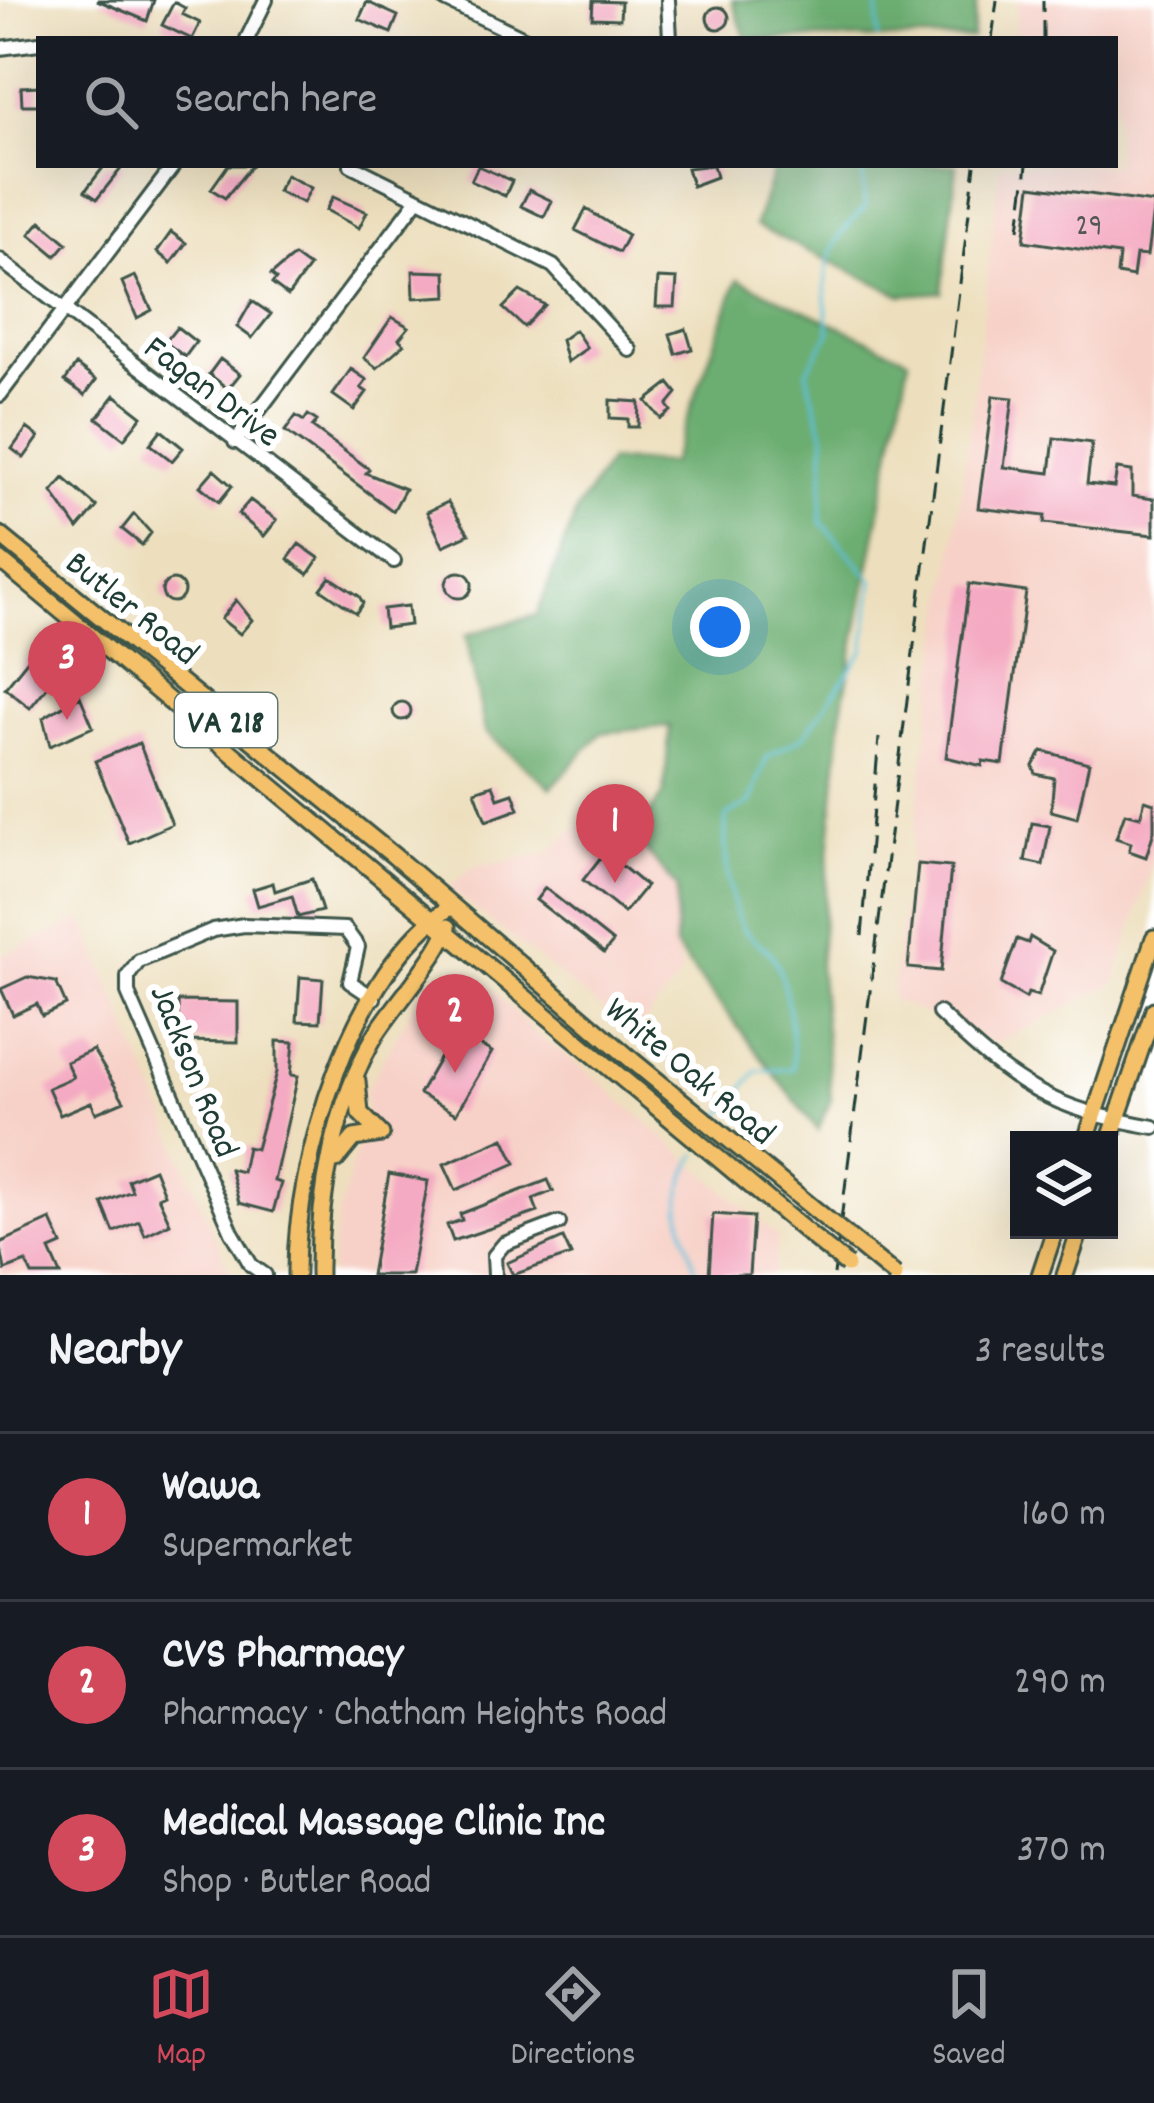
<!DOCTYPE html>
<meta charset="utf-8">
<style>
:root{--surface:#171b24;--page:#242831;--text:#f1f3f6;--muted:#9ea1a6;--line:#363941;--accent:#d1495b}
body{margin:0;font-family:Dekko,sans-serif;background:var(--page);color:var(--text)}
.controls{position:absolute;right:36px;bottom:36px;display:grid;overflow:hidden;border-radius:0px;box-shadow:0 12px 48px #0002}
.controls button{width:108px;height:108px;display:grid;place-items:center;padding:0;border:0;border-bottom:3px solid var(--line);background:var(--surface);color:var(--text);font:60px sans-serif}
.you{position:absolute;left:720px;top:627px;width:42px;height:42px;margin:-30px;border:9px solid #fff;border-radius:50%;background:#1a73e8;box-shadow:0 0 0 18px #1a73e833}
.badge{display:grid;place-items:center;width:78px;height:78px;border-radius:50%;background:var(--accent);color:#fff;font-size:39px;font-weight:700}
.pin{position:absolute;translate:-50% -99px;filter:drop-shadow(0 3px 6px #0008)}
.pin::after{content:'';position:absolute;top:63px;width:42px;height:36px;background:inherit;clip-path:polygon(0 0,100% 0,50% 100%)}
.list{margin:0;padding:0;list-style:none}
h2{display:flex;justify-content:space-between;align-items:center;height:156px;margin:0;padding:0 48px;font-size:51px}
h2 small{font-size:39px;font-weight:400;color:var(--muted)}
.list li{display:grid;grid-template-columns:78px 1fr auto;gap:36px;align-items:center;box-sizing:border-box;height:168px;padding:0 48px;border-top:3px solid var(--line)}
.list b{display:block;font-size:45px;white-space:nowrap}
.list p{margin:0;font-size:39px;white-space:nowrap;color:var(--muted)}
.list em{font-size:39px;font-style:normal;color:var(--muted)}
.icon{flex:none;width:66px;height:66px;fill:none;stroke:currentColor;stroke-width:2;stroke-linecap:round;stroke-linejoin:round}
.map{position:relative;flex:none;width:1154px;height:1275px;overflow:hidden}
.search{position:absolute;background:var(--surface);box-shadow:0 12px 48px #0002;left:36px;right:36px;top:36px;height:132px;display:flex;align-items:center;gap:30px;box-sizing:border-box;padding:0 42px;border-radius:0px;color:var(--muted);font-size:45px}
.sheet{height:660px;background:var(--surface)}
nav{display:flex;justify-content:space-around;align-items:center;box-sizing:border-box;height:168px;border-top:3px solid var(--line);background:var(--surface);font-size:33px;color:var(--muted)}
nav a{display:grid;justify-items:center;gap:6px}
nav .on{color:var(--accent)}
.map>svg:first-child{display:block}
.built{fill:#f7d1c7}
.forest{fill:#6cad71;stroke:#467552;stroke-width:3}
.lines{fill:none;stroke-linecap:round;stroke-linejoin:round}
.stream{stroke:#5ec2dc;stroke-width:3}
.building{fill:#f4aac2}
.minor-casing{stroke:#3e5549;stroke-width:18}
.major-casing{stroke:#3e5549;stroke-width:21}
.minor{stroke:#fff;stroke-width:12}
.major{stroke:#f4c16a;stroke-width:15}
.rail{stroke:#1f3d34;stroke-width:3;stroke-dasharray:18 9;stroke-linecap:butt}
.major-bridge-casing{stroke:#3e5549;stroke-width:21;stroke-linecap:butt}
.major-bridge{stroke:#f4c16a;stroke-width:15}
.labels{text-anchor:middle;stroke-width:12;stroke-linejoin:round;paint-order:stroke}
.number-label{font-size:30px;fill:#545858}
.shield{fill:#fff;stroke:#627771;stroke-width:3}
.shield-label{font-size:33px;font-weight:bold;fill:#1f3d34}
.street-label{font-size:36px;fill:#1f3d34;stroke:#fff}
</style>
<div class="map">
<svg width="1154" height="1275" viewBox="0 0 1154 1275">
<rect width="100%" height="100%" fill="#fff"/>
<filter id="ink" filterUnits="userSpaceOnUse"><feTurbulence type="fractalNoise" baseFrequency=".00833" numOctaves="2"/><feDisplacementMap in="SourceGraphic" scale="24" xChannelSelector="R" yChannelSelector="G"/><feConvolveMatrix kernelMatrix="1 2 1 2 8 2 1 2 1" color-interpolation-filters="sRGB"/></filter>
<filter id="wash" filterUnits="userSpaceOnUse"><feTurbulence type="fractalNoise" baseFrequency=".004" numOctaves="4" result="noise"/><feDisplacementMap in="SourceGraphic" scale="48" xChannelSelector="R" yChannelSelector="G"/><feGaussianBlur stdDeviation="2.7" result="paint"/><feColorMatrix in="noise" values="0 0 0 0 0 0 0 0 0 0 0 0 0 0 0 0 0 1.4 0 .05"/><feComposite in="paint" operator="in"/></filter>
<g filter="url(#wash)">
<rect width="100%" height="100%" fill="#eddfbd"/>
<path class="built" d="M1018,0h136v858l-39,125 -120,61 -104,-45 82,-593 27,-241h115v-126h-101z
M586,820l48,16 43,52 -2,59 7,27 -48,61 -185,-147 23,-21 75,-13z
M83,919l148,356h-231v-319z
M485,982l51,52 59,43 183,160 -5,38h-443l7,-54 30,-114 -3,-14 62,-109z"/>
<path class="forest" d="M732,0h245l-5,39h-226z
M775,165h182l-15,127 -40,3 -147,-69z
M738,279l171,80 -67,351 -23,254 12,135 -13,31 -143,-183 2,-59 -43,-52 30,-43 6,-67 -69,7 -50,55 -66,-56 -19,-97 71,-20 40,-105 32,-49 62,2z"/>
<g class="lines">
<path class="stream" d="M878,0v39
M719,1119l38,-48 36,-2c0,-32 -5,-82 -18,-109 -7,-15 -26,-19 -33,-33 -16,-34 -18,-74 -16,-111l24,-13 17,-46 37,-21 60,-85 9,-71 -52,-58 4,-84 -19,-67 24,-38c-9,-56 -8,-87 35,-125l-3,-43
M697,1275c-13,-51 -30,-74 1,-122"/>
</g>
<g id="blocks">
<path class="building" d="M97,0h57l-7,21z
M593,1l28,1 -1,17 -28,-1z
M174,2l11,6 -3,6 18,9 -8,16 -30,-14z
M367,2l31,14 -7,17 -32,-14z
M707 18a11 11 0 1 1 22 0a11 11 0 1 1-22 0Z
M39,86v19h-17l-1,-18z
M105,165h19l-27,34 -12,-8z
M228,165h24l-27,33 -14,-9z
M713,165l3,12 -24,9 -5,-18z
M478,166l34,15 -7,15 -34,-15z
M286,175l25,13 -8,15 -25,-12z
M1031,186l123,17 -7,53 -11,-1 -3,22 -16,-3 2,-19 -95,-14z
M529,190l23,11 -8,16 -23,-11z
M333,197l34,15 -8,16 -33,-18z
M586,209l42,26 -9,17 -44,-22z
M41,221l26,22 -11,13 -26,-22z
M171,232l15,11 -15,20 -14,-11z
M294,256l15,11 -21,29 -16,-12 4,-5 -5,-4z
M413,271l33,1 1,24 -33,2z
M135,276l17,34 -15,8 -15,-36z
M658,278l19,1 -2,28h-19z
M520,291l25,14 -21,22 -21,-19z
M252,301l19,13 -19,24 -15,-11z
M392,317l17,10 -10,12 5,5 -27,24 -13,-10z
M177,327l19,15 -11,15 -20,-15z
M686,329l6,20 -16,5 -6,-20z
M575,330l12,18 -20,14 -6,-22z
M220,359l20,15 -12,15 -19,-15z
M76,365l20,15 -11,15 -20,-14z
M351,369l16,11 -6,8 6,4 -13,18 -21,-15z
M669,383l8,10 -10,12 4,6 -10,8 -15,-18z
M115,395l27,21 -18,23 -27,-21z
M993,396l20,2 -9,69 46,6 4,-35 38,5 -5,41 27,3 3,-18 15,2v25l22,3v36l-110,-12 1,-7 -67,-8z
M610,400l29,2 -1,25h-10v-8l-18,-1z
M308,415l9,6 -5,6 57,42 -3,4 39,16 -12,22 -108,-80 11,-15 8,5z
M27,428l12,9 -15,21 -12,-9z
M161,430l22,18 -11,13 -22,-17z
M214,470l18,16 -13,16 -19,-16z
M64,478l33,29 -19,22 -26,-37z
M250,500l27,20 -13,16 -26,-22z
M448,502l21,32 -26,12 -16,-34z
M134,514l17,19 -9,12 -20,-16z
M299,544l20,14 -11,16 -20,-15z
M446 585a13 13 0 1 1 26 0a13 13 0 1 1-26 0Z
M330,577l29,19 4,7 -7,10 -35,-24z
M162 591a11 11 0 1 1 22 0a11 11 0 1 1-22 0Z
M969,584l57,8 -23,172 -20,-3 -1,5 -36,-9z
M236,600l16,20 -12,14 -19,-15z
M408,606l2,19 -25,3 -2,-19z
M30,657l25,20 -25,31 -25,-20z
M80,696l13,31 -43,19 -7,-28z
M393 711a9 9 0 1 1 18 0a9 9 0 1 1-18 0Z
M139,743l33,81 -43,19 -34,-82z
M1042,751l47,12 -12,55 -26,-7 3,-33 -18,-4 -3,-8z
M493,785l5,13 15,-5 6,16 -33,12 -11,-30z
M1145,800l9,3v28l-8,26 -17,-6 2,-8 -15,-5 9,-25 15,4z
M1032,823l18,3 -7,39 -18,-4z
M605,852l41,34 -22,27 -41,-33z
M918,864l33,3 -10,104 -33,-3z
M312,879l10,32 -24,6 -6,-21 -34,10 -5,-17 20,-6 2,8z
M545,888l68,54 -9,11 -68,-53z
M1030,937l23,14 -15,45 -10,-3 -2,5 -25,-14 16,-45 11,4z
M27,977l29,5 10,23 -24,11 -5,-12 -24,11 -12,-26z
M300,977l23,2 -3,43 -23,-1z
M178,1001l60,1v40l-59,-1z
M455,1031l37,21 -36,62 -37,-20z
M277,1041l17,1 -3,33 7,1 -24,105 7,2 -8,29 -34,-9 -9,-34 12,3 5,-25 9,2 21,-77z
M93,1050l31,51 -28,12 -5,-11 -31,13 -12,-27 25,-11 -7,-15z
M504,1138l12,25 -60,27 -12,-26z
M154,1169l10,25 -6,3 12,26 -25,12 -6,-14 -25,11 -12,-29 30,-12 -4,-11z
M389,1174l39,7 -17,94h-40z
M548,1180l5,11 -20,8 5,13 -85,29 -6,-16 15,-5 -2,-6z
M713,1214l40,3 -4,58h-40z
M51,1220l11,25 -12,5 11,25h-29l-6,-13 -21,8 -5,-27z
M563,1238l8,17 -58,20 -6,-12z"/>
</g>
</g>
<g filter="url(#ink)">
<use href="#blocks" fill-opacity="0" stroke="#3e5549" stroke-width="3"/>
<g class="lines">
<g class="minor-casing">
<path id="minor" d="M445,0l81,39
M668,0l2,39
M247,39l19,-39
M0,48l39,-5
M351,165l202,101 77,84
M0,260l394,301
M0,395l174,-230
M235,442l183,-243
M939,1013c75,72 111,96 215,114
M265,1275l-14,-10 -19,-33 -104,-239v-17l11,-15 74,-31 31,-5 101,4 13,18 -8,35 24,16
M495,1275l-1,-19 10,-12 55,-21"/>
</g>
<g class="major-casing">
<path id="major" d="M0,535l394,321 239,205
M0,560l809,674
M357,1081l3,32 21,21
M1086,1140l68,-202
M1109,1142l45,-132
M336,1160l18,-22 27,-4
M296,1275c-1,-113 56,-306 156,-369
M319,1275c-1,-79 16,-172 57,-241 17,-27 66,-82 72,-107
M1040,1275l15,-45
M1065,1275l15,-45"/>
</g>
<use href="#minor" class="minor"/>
<use href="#major" class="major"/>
<path class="rail" d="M992,39l5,-39
M1043,39v-39
M1019,229l8,-64
M862,936l17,-198
M834,1275l141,-1110"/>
<g class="major-bridge-casing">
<path id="major-bridge" d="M633,1061l262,214
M809,1234l38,31"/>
</g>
<use href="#major-bridge" class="major-bridge"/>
</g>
</g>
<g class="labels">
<g class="number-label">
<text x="1089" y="234">29</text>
</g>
<rect class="shield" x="175" y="693" width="102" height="54" rx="9"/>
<g class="shield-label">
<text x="226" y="732">VA 218</text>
</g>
<g class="street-label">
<text transform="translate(214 389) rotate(37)" y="13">Fagan Drive</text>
<text transform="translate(134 606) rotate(39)" y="13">Butler Road</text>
<text transform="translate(692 1069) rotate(40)" y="13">White Oak Road</text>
<text transform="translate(197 1070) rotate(68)" y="13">Jackson Road</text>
</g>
</g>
</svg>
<div class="controls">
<button><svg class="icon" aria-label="layers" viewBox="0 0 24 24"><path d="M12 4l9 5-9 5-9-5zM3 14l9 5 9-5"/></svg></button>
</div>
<div class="you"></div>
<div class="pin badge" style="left:615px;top:883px">1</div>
<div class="pin badge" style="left:455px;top:1073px">2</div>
<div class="pin badge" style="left:67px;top:720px">3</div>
<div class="search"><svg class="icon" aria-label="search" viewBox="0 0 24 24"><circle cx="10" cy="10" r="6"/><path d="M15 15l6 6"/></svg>Search here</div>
</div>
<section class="sheet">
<h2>Nearby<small>3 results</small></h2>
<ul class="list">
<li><span class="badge">1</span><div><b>Wawa</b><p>Supermarket</p></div><em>160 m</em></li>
<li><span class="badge">2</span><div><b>CVS Pharmacy</b><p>Pharmacy · Chatham Heights Road</p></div><em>290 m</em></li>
<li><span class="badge">3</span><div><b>Medical Massage Clinic Inc</b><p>Shop · Butler Road</p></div><em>370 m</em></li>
</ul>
</section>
<nav>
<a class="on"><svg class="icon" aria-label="map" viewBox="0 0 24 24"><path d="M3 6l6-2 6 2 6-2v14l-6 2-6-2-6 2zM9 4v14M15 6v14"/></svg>Map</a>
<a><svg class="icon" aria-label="directions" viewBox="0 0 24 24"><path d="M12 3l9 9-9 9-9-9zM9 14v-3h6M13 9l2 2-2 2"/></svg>Directions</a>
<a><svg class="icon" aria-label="saved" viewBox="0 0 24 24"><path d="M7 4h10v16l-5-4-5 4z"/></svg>Saved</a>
</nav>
